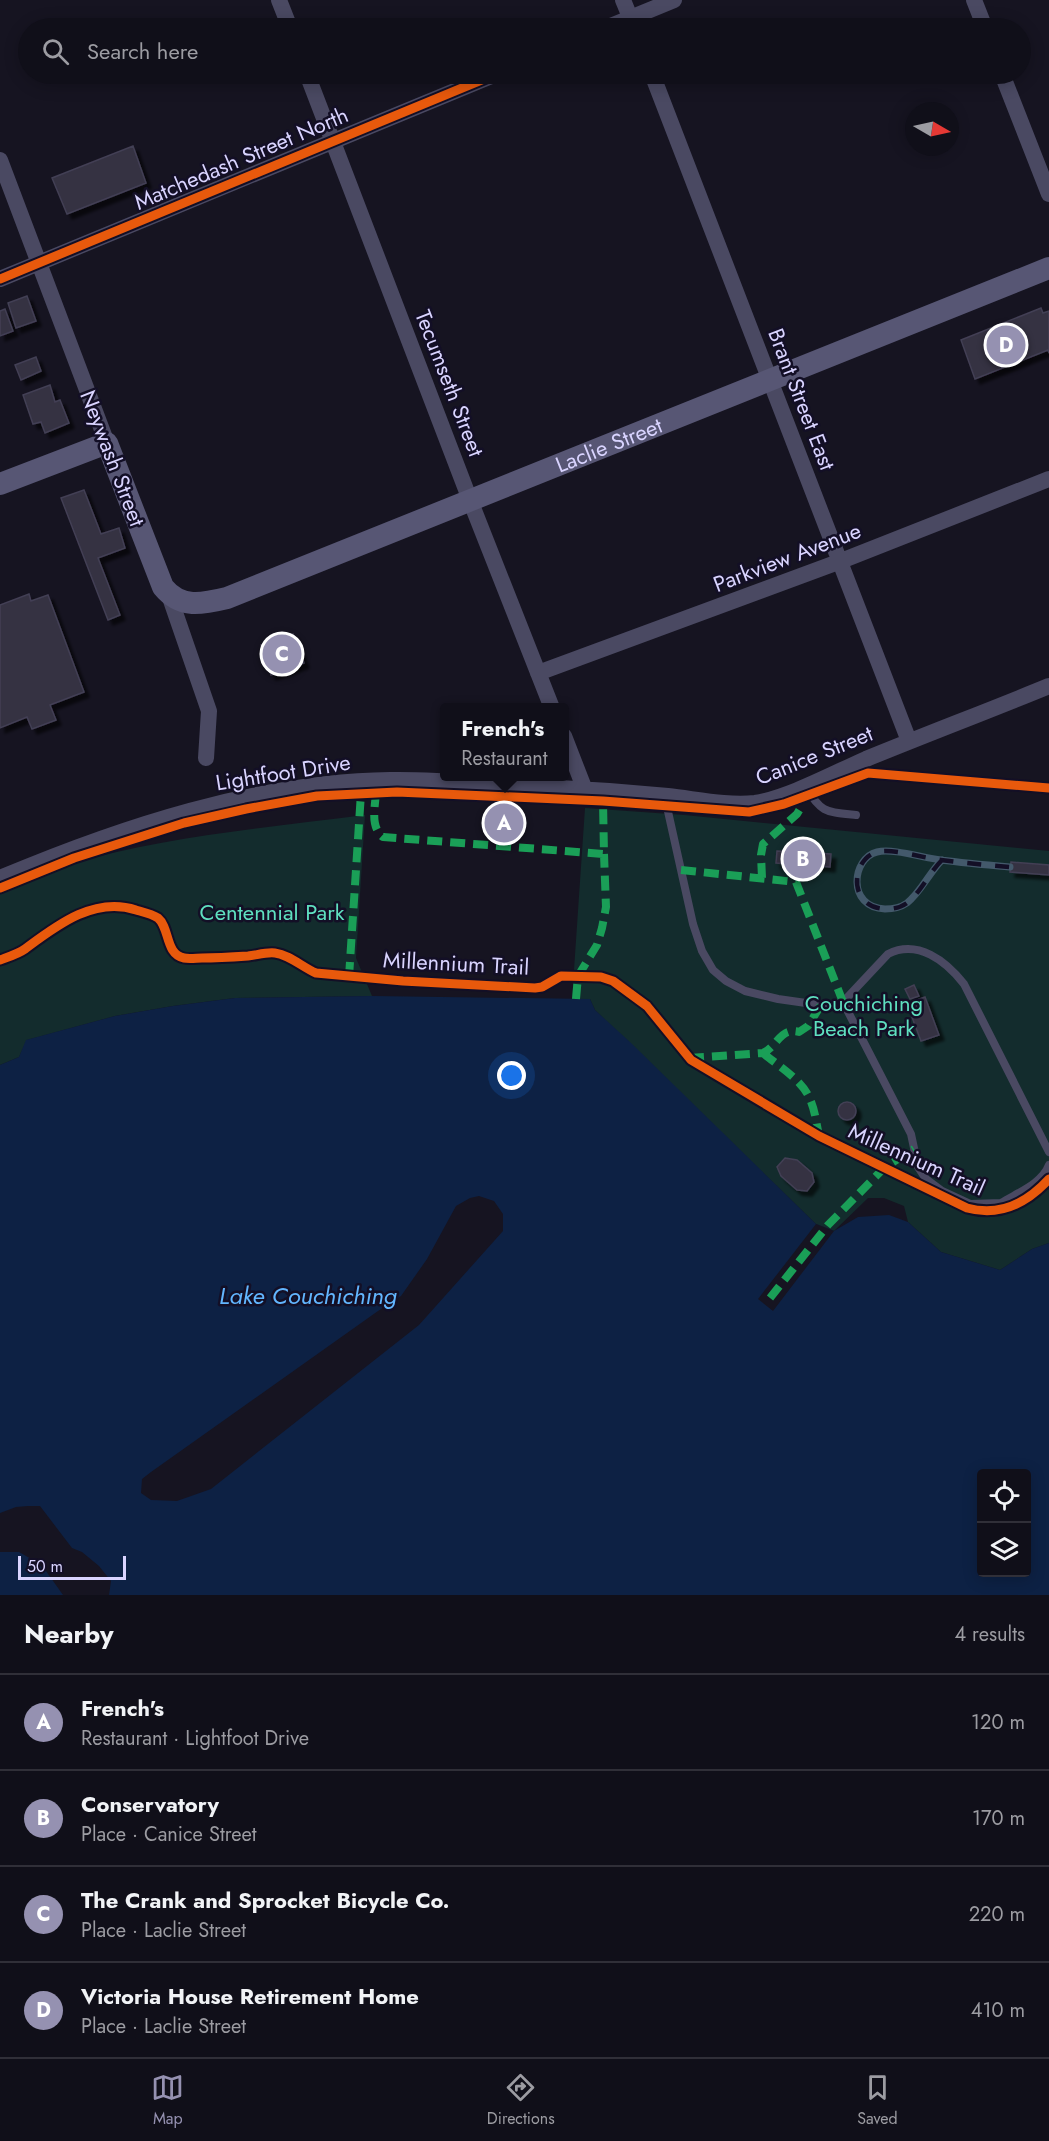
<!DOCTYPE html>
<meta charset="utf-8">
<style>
:root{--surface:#100f19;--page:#1e1d26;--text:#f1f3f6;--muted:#9c9ca2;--line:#302f38;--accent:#9591b1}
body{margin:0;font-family:Jost,sans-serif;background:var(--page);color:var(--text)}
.controls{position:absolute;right:18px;bottom:18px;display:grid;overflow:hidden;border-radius:6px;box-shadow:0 3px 15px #0003}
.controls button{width:54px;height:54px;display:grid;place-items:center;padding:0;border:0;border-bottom:2px solid var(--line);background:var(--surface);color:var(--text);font:30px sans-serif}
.compass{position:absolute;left:905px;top:102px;width:54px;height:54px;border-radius:50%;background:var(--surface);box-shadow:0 3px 15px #0003;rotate:99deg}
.scale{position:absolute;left:18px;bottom:15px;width:108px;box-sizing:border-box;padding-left:6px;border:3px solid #d9d4ff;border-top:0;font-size:16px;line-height:21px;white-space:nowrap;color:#d9d4ff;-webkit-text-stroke:4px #130f26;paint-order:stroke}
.you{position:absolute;left:512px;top:1076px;width:21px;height:21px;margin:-15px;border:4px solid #fff;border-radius:50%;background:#1a73e8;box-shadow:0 0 0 9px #1a73e833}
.badge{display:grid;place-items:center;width:39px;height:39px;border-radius:50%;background:var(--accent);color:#fff;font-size:20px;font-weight:700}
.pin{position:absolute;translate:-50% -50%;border:3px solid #fff;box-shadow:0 2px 6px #0006}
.popup{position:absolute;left:440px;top:703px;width:129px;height:78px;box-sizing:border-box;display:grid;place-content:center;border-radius:6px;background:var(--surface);filter:drop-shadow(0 2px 4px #0005);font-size:20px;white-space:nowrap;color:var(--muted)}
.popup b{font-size:22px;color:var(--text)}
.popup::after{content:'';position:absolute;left:50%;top:100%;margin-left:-12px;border:12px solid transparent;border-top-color:var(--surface)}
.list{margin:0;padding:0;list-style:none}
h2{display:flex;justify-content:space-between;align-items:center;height:78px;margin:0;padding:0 24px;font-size:26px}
h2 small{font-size:20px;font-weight:400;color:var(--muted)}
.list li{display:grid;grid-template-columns:39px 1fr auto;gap:18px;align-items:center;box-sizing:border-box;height:96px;padding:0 24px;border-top:2px solid var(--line)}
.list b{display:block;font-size:22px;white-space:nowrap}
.list p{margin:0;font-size:20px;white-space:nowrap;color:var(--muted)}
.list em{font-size:20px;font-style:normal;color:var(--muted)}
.icon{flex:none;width:33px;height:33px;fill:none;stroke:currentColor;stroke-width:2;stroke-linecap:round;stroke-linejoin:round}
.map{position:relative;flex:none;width:1049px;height:1595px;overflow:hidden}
.search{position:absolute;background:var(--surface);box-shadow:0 3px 15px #0003;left:18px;right:18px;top:18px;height:66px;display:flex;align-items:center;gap:15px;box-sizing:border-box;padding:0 21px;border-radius:33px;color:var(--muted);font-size:22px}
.sheet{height:462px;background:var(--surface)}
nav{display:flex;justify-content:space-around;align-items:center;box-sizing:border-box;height:84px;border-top:2px solid var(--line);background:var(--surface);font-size:16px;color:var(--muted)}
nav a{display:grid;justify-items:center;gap:3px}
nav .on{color:var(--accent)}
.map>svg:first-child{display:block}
.green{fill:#132c2d}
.water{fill:#0d2144;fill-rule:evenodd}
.pier{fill:#161421}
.building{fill:#343243;stroke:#433f54;stroke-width:1.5;filter:url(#shadow)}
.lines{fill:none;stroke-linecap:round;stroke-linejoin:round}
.service{stroke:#4a4962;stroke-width:8}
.minor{stroke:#4a4962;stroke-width:16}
.secondary{stroke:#575674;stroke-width:22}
.rail-casing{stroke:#43596b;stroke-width:7}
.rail{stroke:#130f26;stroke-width:4.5;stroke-dasharray:14;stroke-linecap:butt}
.quiet{stroke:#1a9f57;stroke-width:8;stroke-dasharray:15 8;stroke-linecap:butt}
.cycleway-casing{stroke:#130f26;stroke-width:13}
.cycleway{stroke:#e8590c;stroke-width:9}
.labels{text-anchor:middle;stroke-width:5;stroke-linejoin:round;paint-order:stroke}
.street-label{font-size:22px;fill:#d9d4ff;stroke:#130f26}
.park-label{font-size:22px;fill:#5fe0c0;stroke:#130f26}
.water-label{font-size:24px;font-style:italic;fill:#62b6ff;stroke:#130f26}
</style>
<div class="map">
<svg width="1049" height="1595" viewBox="0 0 1049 1595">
<defs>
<filter id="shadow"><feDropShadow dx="5" dy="5" stdDeviation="1.5" flood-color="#0009"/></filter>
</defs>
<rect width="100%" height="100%" fill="#161421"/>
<path class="green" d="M585,808l99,7 365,36v392l-17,6 -32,21 -59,-18 -33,-30 -4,-16 -20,-8h-16l-34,33 -18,-7 -221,-214 -5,-11h-18z
M365,815l-9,143 16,38 -137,2 -62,8 -58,10 -88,24 -8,17 -19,8v-171c22,-9 44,-22 67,-29 97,-29 198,-37 298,-50z"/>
<path class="water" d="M372,996l218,3 5,11 35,32 186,182 18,7 24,-14 31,-2 19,7 33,30 59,18 32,-21 17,-6v352h-1049v-530l19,-8 7,-17 89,-24 58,-10 62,-8zM982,1474h44v98h-44z"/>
<path class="pier" d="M479,1196l15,5 9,13v17l-84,94 -208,164 -34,12 -26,-1 -10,-7 1,-14 9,-7 227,-161 23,-15 26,-37 29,-53 14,-8z
M816,1224l18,7 -61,80 -15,-12z
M28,1506h12l32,42 10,4 17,14 12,15 -2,14h-46l-17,-24 -13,-11 -14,-8h-19v-39l16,-6z"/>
<path class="building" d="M133,146l13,37 -79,31 -15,-36z
M27,296l9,25 -20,7 -8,-25z
M1041,308l2,5 6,-2v42l-1,-3 -73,29 -14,-39z
M5,309l8,22 -13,5v-25z
M36,357l5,14 -20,9 -6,-15z
M50,385l5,17 5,-2 9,23 -24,10 -4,-11 -8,2 -10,-29z
M84,490l17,44 18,-6 6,20 -27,10 22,57 -12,5 -47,-122z
M29,594l2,7 17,-6 36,97 -34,13 6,15 -24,9 -5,-12 -27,11v-123z
M293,634l11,29 -33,12 -10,-30z
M777,851l54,3 -1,13 -54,-4z
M1011,862l38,3v10l-39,-3z
M914,985l5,11 -9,3 -5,-10z
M925,997l14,38 -18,6 -14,-37z
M838 1111a9 9 0 1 1 18 0a9 9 0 1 1-18 0Z
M785,1158l12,2 15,13 2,9 -7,9 -10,-1 -16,-14 -4,-9z"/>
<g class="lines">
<path class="service" d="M805,786c16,27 21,26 51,29
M666,796l1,11 26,117 9,27 11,19 13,11 19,10 33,8 49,7 16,-4 45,-48c30,-15 58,7 76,30l85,168
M843,1002l68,132 7,33 8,12 16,12 28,13 31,-1c16,-10 41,-19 48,-38"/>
<path class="minor" d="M279,0l11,28
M623,0l11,27
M974,0l11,28
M606,28l68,-28
M307,74l163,426 82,208
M652,74l257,667
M1002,74l47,120
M0,160l107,283
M0,279l496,-205
M168,592l41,119 -3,47
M538,673l303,-112 208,-82
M564,736l21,54
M0,878c121,-51 257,-96 390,-98 50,-1 102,5 152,7 42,2 84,5 126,9 28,3 59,10 87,7 33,-5 79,-30 111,-44 61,-25 122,-48 183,-73"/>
<path class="secondary" id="s1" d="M0,484l107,-41 56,144c18,22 39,17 64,11l822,-330"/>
<g class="rail-casing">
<path id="rail" d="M942,860c-13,13 -21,32 -35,43 -7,5 -14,6 -22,6 -39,-2 -33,-51 -8,-57 16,-4 46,6 64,8 23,3 46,5 69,7"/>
</g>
<use href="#rail" class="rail"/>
<path class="quiet" d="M376,792c-1,16 -6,35 7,45l221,17 -1,-53
M681,870l115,12 47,120
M762,878l-1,-23 2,-11 34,-30 3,-5 -1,-11
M349,977l12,-184
M576,999l2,-23 19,-31 5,-17 4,-21 -2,-53
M763,1053c14,12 36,25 45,42 7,13 8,27 11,41
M689,1058l74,-5c15,-7 17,-26 36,-21l9,-6 13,-21
M770,1298l58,-73 57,-58 29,-18"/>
<g class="cycleway-casing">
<path id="cycleway" d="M0,279l496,-205
M0,888l74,-30 110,-35 62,-14 71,-13 80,-4 206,9 146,11 35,-8 84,-31 181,15
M0,960c8,-3 18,-6 25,-11 31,-23 69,-53 111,-39 7,2 16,4 22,8 12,10 7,36 26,40 5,1 13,0 18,0 16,0 31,-1 46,-2 9,-1 18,-4 27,-3 15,2 27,14 41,20l87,8 132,7 7,-1 19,-11 40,1 12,4 34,25 44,54 128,76 148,72c33,9 60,-5 82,-29"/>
</g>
<use href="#cycleway" class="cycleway"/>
</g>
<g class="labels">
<g class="street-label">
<text transform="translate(241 158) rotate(-23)" y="8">Matchedash Street North</text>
<text transform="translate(450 383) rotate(69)" y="8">Tecumseth Street</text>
<text transform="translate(802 399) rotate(69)" y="8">Brant Street East</text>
<text dy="8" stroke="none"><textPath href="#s1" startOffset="750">Laclie Street</textPath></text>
<text transform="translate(113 458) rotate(69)" y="8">Neywash Street</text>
<text transform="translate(787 557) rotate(-21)" y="8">Parkview Avenue</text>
<text transform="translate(814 755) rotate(-22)" y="8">Canice Street</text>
<text transform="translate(283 772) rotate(-9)" y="8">Lightfoot Drive</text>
<text transform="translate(456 963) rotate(3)" y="8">Millennium Trail</text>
<text transform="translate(917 1159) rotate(24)" y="8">Millennium Trail</text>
</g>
<g class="park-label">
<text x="272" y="920">Centennial Park</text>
<text x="864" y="1011">Couchiching<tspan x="864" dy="25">Beach Park</tspan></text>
</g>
<g class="water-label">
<text x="308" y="1304">Lake Couchiching</text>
</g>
</g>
</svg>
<div class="controls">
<button><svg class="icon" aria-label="locate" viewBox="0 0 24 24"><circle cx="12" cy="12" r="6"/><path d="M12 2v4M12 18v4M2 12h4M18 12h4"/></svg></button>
<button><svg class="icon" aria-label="layers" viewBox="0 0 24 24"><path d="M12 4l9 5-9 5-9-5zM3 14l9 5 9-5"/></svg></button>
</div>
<svg class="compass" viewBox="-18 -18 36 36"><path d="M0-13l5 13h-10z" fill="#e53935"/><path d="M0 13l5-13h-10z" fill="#9c9ca2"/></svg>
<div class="scale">50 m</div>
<div class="you"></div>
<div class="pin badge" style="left:504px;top:823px">A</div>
<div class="popup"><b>French's</b>Restaurant</div>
<div class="pin badge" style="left:803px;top:859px">B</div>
<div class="pin badge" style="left:282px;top:654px">C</div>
<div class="pin badge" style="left:1006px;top:345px">D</div>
<div class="search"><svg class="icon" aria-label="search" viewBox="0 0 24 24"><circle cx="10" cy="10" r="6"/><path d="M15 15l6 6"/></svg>Search here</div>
</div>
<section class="sheet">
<h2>Nearby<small>4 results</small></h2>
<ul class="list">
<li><span class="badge">A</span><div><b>French's</b><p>Restaurant · Lightfoot Drive</p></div><em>120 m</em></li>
<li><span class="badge">B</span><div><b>Conservatory</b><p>Place · Canice Street</p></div><em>170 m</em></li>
<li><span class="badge">C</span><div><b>The Crank and Sprocket Bicycle Co.</b><p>Place · Laclie Street</p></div><em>220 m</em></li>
<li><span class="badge">D</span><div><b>Victoria House Retirement Home</b><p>Place · Laclie Street</p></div><em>410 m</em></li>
</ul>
</section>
<nav>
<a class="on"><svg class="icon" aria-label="map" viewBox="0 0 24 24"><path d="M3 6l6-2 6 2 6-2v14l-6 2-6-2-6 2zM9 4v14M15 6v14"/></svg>Map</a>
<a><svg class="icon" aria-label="directions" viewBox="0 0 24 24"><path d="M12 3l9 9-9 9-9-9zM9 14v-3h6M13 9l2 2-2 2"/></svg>Directions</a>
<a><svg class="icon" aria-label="saved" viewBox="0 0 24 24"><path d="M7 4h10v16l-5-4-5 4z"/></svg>Saved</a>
</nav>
